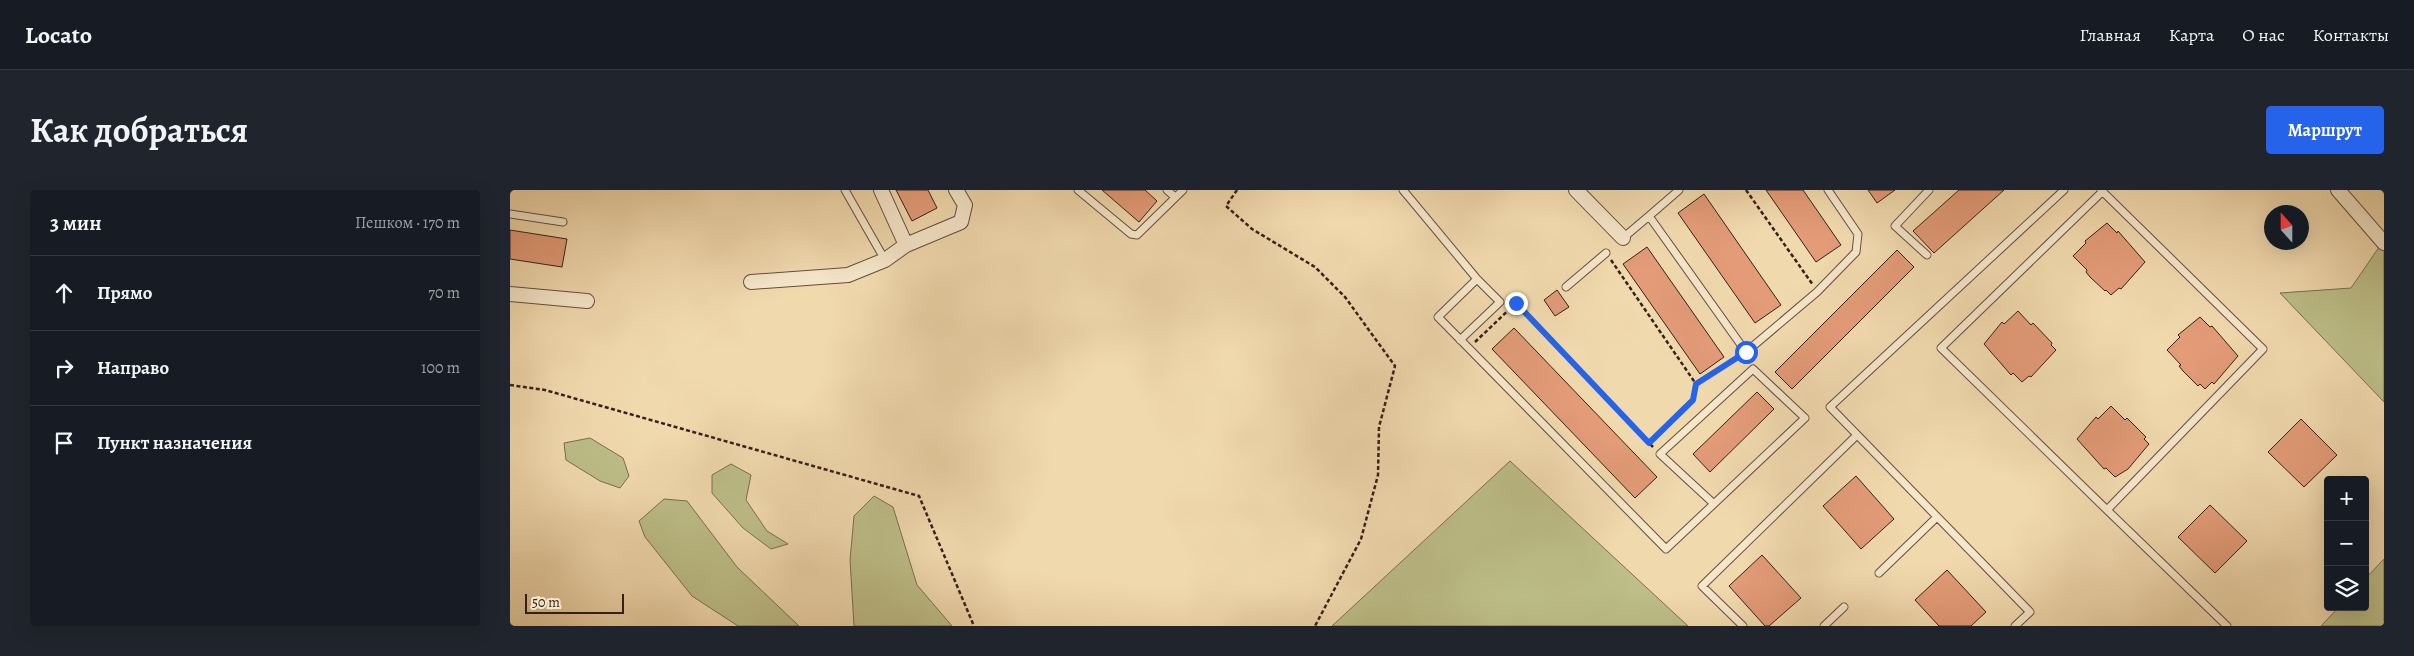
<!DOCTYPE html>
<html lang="ru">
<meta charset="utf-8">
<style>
:root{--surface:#171b24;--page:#20242c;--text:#f1f3f6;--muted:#9ea1a6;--line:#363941;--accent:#2563eb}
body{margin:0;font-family:Alegreya,serif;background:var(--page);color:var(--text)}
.controls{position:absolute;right:15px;bottom:15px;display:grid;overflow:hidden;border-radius:5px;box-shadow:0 5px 20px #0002}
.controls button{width:45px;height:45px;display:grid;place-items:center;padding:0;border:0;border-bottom:1px solid var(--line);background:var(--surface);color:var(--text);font:25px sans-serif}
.compass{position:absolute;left:1754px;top:15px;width:45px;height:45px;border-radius:50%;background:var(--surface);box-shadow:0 5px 20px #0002;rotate:339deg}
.scale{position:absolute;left:15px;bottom:12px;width:99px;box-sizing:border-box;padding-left:5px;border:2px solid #342019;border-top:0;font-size:14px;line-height:18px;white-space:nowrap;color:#342019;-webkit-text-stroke:4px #f6e6ca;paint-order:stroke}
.stop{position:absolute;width:15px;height:15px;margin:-11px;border:4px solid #2563eb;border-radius:50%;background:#fff}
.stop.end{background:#2563eb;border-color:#fff;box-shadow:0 1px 5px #0008}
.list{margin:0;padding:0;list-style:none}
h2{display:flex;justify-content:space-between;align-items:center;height:65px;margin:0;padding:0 20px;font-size:21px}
h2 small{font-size:16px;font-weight:400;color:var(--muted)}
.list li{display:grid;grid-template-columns:32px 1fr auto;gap:15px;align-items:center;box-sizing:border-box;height:75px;padding:0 20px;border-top:1px solid var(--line)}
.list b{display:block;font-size:19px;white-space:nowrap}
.list em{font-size:16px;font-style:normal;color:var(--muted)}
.icon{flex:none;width:28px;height:28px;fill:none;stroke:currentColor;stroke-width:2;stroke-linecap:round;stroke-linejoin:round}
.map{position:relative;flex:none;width:1874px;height:436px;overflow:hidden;border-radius:5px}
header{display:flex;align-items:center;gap:30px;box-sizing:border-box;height:70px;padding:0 25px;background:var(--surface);border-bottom:1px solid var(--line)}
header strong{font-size:24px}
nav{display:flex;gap:28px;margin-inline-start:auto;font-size:18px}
.intro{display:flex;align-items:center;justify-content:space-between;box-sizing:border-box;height:120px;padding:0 30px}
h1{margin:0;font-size:35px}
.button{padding:12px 22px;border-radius:5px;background:var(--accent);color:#fff;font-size:18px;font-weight:700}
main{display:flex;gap:30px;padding:0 30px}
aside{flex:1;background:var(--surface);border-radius:5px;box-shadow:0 5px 20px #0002}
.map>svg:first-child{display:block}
.green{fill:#bdbe88;stroke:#786f50}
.building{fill:#e39b78;stroke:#342019}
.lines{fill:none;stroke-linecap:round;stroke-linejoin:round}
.lane-casing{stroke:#634e3e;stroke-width:9}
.street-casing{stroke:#634e3e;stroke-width:16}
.path{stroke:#342019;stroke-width:2.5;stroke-dasharray:4 2.5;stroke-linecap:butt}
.lane{stroke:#f6e6ca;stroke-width:7}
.street{stroke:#f6e6ca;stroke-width:14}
.route{stroke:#2563eb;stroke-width:6}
</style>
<header>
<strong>Locato</strong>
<nav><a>Главная</a><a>Карта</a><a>О нас</a><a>Контакты</a></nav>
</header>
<div class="intro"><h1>Как добраться</h1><a class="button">Маршрут</a></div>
<main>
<aside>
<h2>3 мин<small>Пешком · 170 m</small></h2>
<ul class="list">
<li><svg class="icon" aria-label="ahead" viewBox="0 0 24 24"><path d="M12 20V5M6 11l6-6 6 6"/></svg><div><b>Прямо</b></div><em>70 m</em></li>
<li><svg class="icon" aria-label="right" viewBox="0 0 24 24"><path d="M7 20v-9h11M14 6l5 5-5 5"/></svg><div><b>Направо</b></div><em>100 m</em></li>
<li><svg class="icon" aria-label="arrive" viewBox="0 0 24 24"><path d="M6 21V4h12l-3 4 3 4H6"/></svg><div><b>Пункт назначения</b></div></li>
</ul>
</aside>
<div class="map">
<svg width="1874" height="436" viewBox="0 0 1874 436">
<rect width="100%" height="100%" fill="#f1d9ae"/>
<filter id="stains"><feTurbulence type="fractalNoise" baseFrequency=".004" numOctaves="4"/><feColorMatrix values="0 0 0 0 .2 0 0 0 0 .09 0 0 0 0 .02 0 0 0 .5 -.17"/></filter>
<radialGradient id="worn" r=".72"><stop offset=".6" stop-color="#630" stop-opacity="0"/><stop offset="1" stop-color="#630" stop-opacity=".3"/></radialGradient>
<path class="green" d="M1874,50v162l-104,-109 71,-5z
M80,248l33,20 6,18 -9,12 -20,-7 -34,-21 -2,-17z
M1000,271l178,165h-356z
M221,274l20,11 -5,25 21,31 21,13 -17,5 -28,-21 -31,-35v-18z
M364,306l19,11 24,78 35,41h-98l-4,-66 4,-44z
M154,309l23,2 50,66 62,59h-61l-46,-30 -47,-59 -6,-16z
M1874,369v67h-63l18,-19h26v-28z"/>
<path class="building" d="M386,0h32l9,18 -25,13z
M592,0h43l12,11 -18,21z
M1256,0h37l38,55 -25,17z
M1358,0h27l-18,13z
M1449,0h45l-70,63 -21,-22z
M1194,4l77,111 -26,18 -77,-110z
M1597,33l10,10 1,-2 27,31 -24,27 -2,-1 -8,7 -5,-5 -1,1 -15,-14 -4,-5 1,-2 -14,-14 13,-13 -1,-2z
M0,40l57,9 -5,28 -52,-8z
M1137,57l77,110 -24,17 -77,-110z
M1387,60l17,17 -122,122 -17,-17z
M1047,100l12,17 -14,9 -11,-16z
M1508,121l13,14 2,-2 19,20 -1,2 5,5 -25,27 -2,-1 -7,6 -9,-9 -2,2 -27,-31 18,-22 2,2z
M1690,127l10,10 2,-1 26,30 -24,28 -2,-2 -7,7 -5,-5 -2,2 -15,-15 -4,-5 2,-1 -14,-15 13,-13 -2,-2z
M1004,138l143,149 -22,21 -143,-149z
M1247,202l17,17 -64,63 -17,-18z
M1601,216l14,14 2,-2 19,19 -2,2 5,5 -21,25 -13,8 -9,-9 -2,1 -27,-30 19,-22 2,2z
M1791,229l36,36 -33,32 -36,-35z
M1346,286l38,43 -33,30 -38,-43z
M1700,315l37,36 -32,32 -37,-36z
M1252,365l39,43 -32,28h-4l-36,-40z
M1437,380l39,42 -15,14h-32l-24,-26z"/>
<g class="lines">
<g class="lane-casing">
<path id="lane" d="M335,0l40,70
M568,0l53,44 6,1 46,-45
M657,0l8,7
M893,0l74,89 23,23 -40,38
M1591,0l162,159 -156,161 -166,-162 162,-157
M0,24l53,8
M1139,26l30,-26
M1113,48l26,-22 97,136 71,-60 39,-40 2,-18 -30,-44
M1417,65l-32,-29 34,-36
M967,89l-39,38 228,232 139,-131 -52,-49 -93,85 53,49
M1056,97l40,-34
M1597,320l120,116
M1369,383l58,-56
M1233,436l-41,-40 155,-151
M1314,436l20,-19
M1505,436l15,-14 -200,-205 234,-217"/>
</g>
<g class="street-casing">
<path id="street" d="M371,0l25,55
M1066,0l47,48
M1828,0l46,53
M241,92l97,-7 37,-15 21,-15 55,-23 4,-17 -9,-15
M0,104l77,7"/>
</g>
<path class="path" d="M727,0l-11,16 26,23 63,38 30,30 50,69 -16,61 -1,48 -17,64 -46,87
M1236,0l67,95
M1101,70l85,124 43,-28
M965,152l41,-39 133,140
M0,195l35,5 374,106 55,130
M1143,257l-4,-4 44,-43 3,-16"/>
<use href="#lane" class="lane"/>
<use href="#street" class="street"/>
</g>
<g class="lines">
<path class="route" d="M1006,113l133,140 44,-43 3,-16 50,-32"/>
</g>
<rect width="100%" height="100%" filter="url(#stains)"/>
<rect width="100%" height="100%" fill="url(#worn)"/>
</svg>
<div class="controls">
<button>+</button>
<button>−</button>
<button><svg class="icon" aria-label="layers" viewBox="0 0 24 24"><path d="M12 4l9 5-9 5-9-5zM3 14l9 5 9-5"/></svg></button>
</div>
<svg class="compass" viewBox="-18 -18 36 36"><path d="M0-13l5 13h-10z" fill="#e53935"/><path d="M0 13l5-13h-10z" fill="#9ea1a6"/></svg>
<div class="scale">50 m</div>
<div class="stop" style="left:1236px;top:162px"></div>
<div class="stop end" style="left:1006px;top:113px"></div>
</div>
</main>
